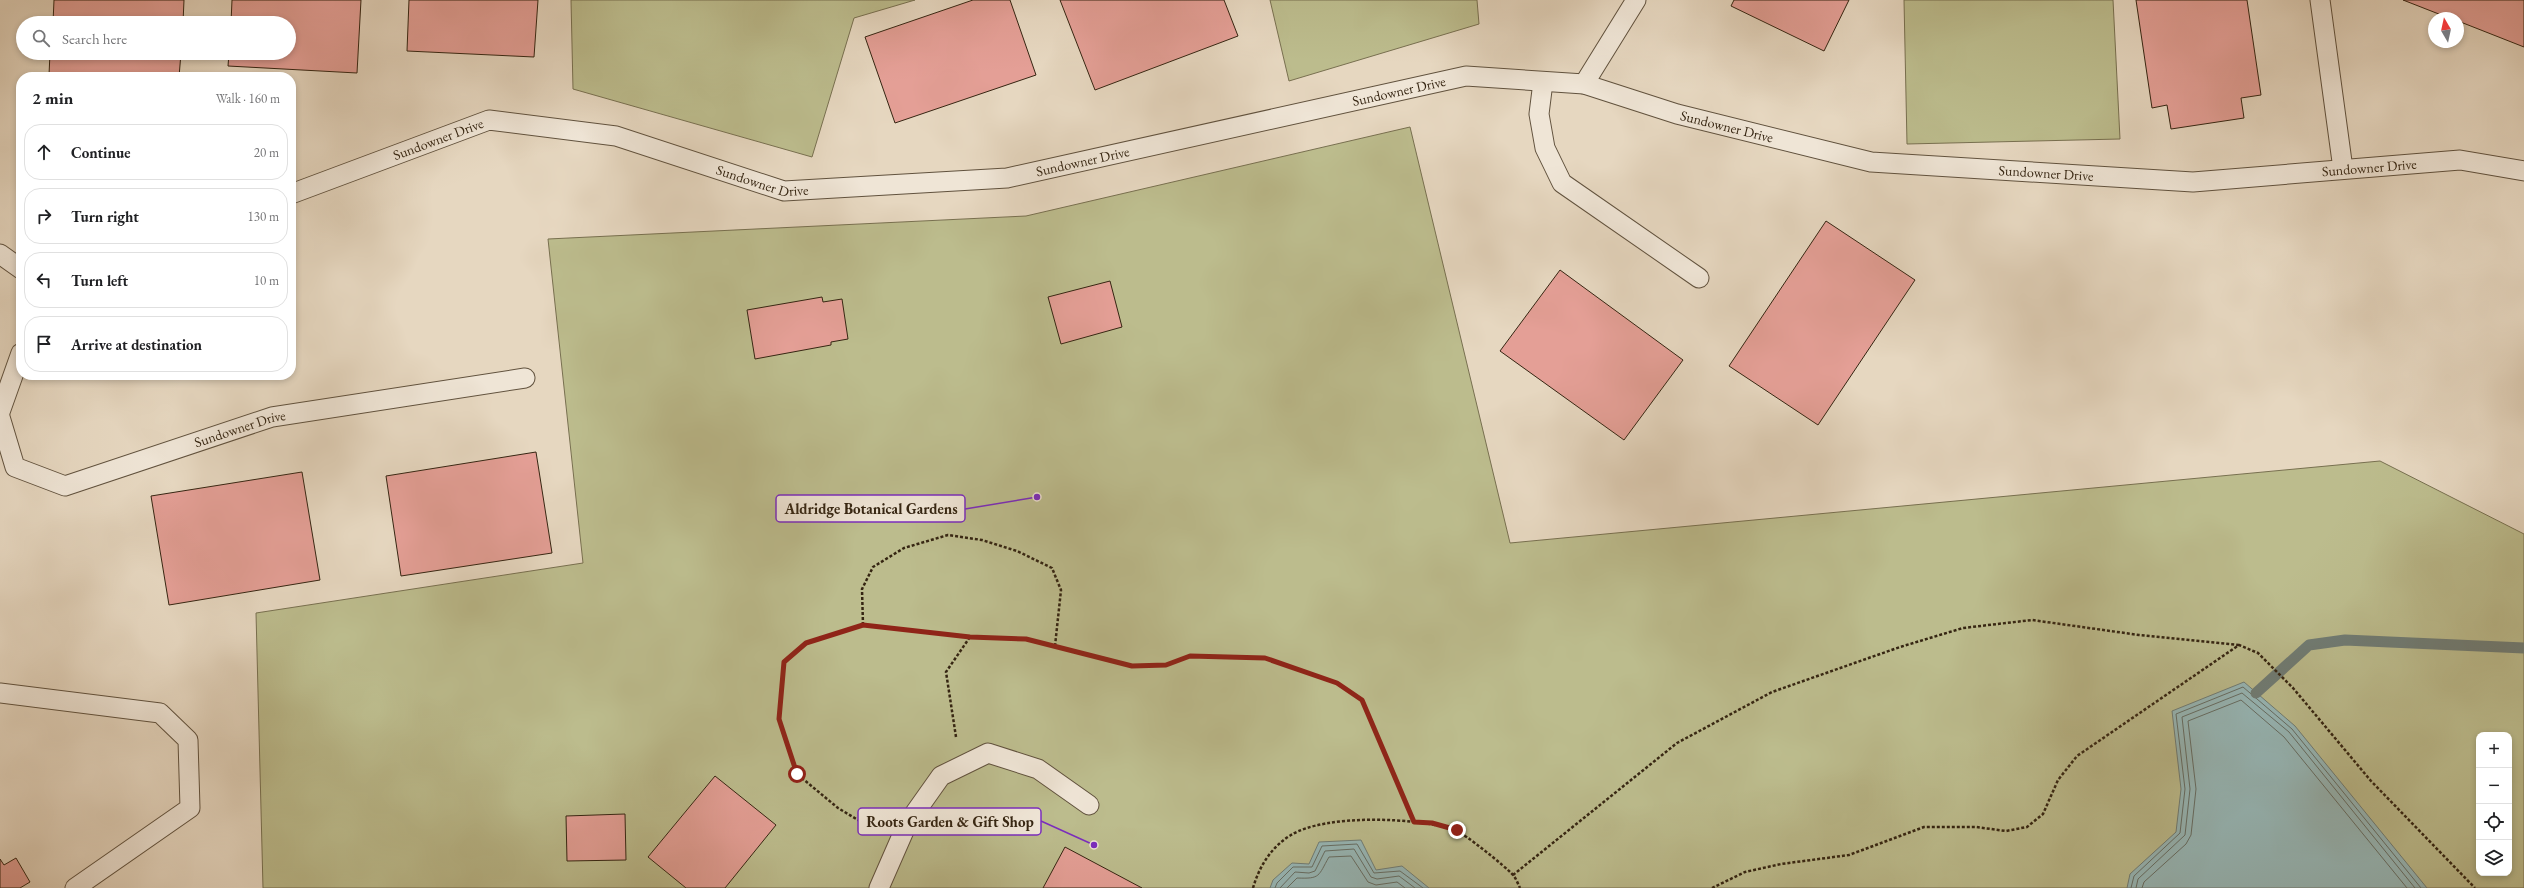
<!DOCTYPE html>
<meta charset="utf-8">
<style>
:root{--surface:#fff;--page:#f6f6f6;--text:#202124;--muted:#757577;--line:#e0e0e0}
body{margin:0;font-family:"EB Garamond",serif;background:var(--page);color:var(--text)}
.controls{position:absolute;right:12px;bottom:12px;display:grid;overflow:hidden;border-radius:8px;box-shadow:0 2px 6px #0003}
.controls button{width:36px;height:36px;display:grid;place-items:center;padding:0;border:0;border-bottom:1px solid var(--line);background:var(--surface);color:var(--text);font:20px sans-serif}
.compass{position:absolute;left:2428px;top:12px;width:36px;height:36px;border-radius:50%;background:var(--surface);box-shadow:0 2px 6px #0003;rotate:351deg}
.stop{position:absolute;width:12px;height:12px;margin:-9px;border:3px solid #8f2418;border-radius:50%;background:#fff}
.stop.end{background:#8f2418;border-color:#fff;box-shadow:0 1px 4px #0008}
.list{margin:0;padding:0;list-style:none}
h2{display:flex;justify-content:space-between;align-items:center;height:52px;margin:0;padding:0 16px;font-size:17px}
h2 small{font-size:13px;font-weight:400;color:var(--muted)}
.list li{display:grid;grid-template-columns:26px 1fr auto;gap:12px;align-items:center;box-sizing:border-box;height:56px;margin:0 8px 8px;padding:0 8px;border:1px solid var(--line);border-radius:16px}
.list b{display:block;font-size:15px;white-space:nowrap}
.list em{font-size:13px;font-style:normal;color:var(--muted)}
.icon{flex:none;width:22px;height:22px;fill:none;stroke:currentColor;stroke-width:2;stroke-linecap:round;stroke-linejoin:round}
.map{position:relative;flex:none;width:2524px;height:888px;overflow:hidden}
.search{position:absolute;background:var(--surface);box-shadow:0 2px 6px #0003;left:16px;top:16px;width:280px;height:44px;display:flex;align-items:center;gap:10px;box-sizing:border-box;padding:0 14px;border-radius:22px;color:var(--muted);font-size:15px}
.panel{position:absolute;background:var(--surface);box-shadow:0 2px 6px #0003;left:16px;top:72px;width:280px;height:308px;border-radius:16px}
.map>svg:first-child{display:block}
.green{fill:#bcbc8d;stroke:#787050;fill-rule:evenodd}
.water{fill:#97b8b8;stroke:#707d76}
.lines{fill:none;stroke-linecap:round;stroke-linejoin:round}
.shore{stroke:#666e65;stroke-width:1}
.stream{stroke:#707d76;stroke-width:11}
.building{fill:#e49f96;stroke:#352512}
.service-casing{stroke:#61523e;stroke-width:21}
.path{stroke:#352512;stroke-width:2.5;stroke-dasharray:3 2;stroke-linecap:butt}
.service{stroke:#efe5d6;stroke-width:19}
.route{stroke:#8f2418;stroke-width:5}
.labels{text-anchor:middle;stroke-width:3.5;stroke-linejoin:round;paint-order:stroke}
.street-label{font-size:14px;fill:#352512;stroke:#efe5d6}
.leader{fill:none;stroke:#7b2cbf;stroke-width:1.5}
.callout-dot{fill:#7b2cbf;stroke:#efe5d6;stroke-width:1.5}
.callout{fill:#efe5d6;stroke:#7b2cbf;stroke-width:1.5}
.callout-label{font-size:15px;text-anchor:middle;font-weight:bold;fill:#352512}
</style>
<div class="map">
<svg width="2524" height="888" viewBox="0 0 2524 888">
<rect width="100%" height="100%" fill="#e6d7c0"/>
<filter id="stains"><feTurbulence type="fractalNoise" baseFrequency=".005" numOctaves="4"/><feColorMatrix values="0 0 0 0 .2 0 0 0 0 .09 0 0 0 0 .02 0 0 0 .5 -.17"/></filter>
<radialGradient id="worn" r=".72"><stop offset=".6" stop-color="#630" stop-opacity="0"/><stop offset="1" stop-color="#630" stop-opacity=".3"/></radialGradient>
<path class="green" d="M571,0h344l-61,18 -42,139 -239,-68z
M1270,0h207l2,24 -190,57z
M1904,0h209l7,139 -213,5z
M1410,127l100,416 870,-82 144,73v354h-2261l-7,-275 327,-50 -35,-324 478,-23zM2479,735h30v138h-30z"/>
<path class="water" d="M2244,682l51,44 132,162h-300l3,-14 46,-42 5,-43 -9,-78z
M1361,840l15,30 26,-4 27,22h-159l3,-8 19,-17 17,1 10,-22z"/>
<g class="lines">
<path class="shore" d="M1275,888l2,-5 16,-16h19l10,-21 35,-2 17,29 26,-2 23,17
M1280,888l15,-16 14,1 6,-2 10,-20 29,-2 17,28 6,2 22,-3 16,12
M1287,888l10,-10c24,1 21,-2 32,-21l22,-1 17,26 8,3 21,-3 8,6
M2131,888l3,-12 46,-43 5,-44 -9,-75 67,-27 49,42 129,159
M2136,888l2,-9 47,-44 5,-46 -8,-72 60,-24 47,39 126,156
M2142,888l2,-6 42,-38 5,-9 5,-46 -8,-68 53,-21 43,37 123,151"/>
<path class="stream" d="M2256,693l53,-48 36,-5 179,8"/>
</g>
<path class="building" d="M54,0h130l-1,23h-130z
M232,0h129l-4,73 -129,-7 1,-13h60v-30h-58z
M409,0h129l-4,57 -127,-6z
M973,0h37l26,75 -141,48 -30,-86z
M1060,0h164l14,36 -143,54z
M1734,0h115l-25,51 -93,-45z
M2136,0h111l14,95 -20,3 3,20 -73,11 -4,-24 -15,3z
M2403,0h121v47l-66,-26v-3h-9z
M50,53h131l-2,24 -130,-2z
M1826,221l89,59 -97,145 -89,-59z
M1560,270l123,90 -59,80 -124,-89z
M1110,281l12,46 -61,17 -13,-47z
M822,297l1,5 19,-3 6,40 -17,3v3l-76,14 -8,-49z
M536,452l16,101 -151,23 -15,-100z
M302,472l18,108 -151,25 -18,-109z
M715,776l61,49 -51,63h-39l-38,-31z
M625,814l1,46 -59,1 -1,-45z
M1065,847l77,41h-99z
M16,858l14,24 -10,6h-20v-29l4,6z"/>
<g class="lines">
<g class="service-casing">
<g id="service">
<path d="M2320,0l23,169"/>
<path d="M1543,82l-4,32 6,34 17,35 137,95"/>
<path d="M1584,84l52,-84"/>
<path id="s1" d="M291,194l198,-74 127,16 168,55 223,-13 459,-102 118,8 93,30 194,48 322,20 267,-22 64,11"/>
<path d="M0,254l21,15"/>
<path d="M0,412l21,-59"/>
<path id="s2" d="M0,417l15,50 50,19 207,-69 253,-39"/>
<path d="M0,693l160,20 28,27 2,68 -115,80"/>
<path d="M879,888l28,-64 34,-48 47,-23 50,16 51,36"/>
</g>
</g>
<path class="path" d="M863,625l-1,-36 11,-22 31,-19 44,-13 34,5 35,11 35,17 9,22 -6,56
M956,737l-10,-65 24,-35 56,2 106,27 33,-1 25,-9 75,2 72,25 25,17 52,122
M873,829l-35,-21 -41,-34 -18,-55 5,-57 23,-19 56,-18 106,12
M1513,875l164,-132 95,-51 128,-45 63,-19 69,-8 107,15 100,10
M1253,888c6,-21 18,-41 38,-53 34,-21 126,-18 164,-5 9,3 51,37 58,45 3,3 5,9 7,13
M1712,888l33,-16 36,-8 68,-9 75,-28h52l30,4 21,-4 16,-13 15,-34 19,-24 162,-111 19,8 35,35 78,93 104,107"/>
<use href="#service" class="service"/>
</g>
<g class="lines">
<path class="route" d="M797,774l-18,-55 5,-57 22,-19 57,-18 107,12 56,2 106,27 34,-1 24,-9 75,2 72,25 25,17 52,122 18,1 25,7"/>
</g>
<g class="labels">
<g class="street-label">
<text dy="5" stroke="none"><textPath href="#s1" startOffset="1141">Sundowner Drive</textPath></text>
<text dy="5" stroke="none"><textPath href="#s1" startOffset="1477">Sundowner Drive</textPath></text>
<text dy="5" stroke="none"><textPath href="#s1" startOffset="157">Sundowner Drive</textPath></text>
<text dy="5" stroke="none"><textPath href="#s1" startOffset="817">Sundowner Drive</textPath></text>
<text dy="5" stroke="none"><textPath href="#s1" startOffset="2125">Sundowner Drive</textPath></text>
<text dy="5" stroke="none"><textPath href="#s1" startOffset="1801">Sundowner Drive</textPath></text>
<text dy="5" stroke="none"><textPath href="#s1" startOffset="493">Sundowner Drive</textPath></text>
<text dy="5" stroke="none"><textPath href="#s2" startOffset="290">Sundowner Drive</textPath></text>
</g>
</g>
<path class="leader" d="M1037 497L965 509M1094 845L1041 821"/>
<g class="callout-dot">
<circle cx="1037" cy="497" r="4"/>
<circle cx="1094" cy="845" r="4"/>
</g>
<g class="callout">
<rect x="776" y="495" width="189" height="27" rx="4"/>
<rect x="858" y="808" width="183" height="27" rx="4"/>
</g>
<g class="callout-label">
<text x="871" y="514">Aldridge Botanical Gardens</text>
<text x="950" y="827">Roots Garden &amp; Gift Shop</text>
</g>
<rect width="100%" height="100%" filter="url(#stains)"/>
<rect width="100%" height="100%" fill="url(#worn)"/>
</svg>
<div class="controls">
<button>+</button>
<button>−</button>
<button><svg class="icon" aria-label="locate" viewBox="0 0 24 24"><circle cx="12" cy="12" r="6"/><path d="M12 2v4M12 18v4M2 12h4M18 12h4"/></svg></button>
<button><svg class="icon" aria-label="layers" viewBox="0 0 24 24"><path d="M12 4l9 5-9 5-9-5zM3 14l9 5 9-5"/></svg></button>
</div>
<svg class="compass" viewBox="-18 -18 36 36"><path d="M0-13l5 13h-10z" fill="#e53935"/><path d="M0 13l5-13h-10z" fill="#757577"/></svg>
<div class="stop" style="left:797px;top:774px"></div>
<div class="stop end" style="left:1457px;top:830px"></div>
<div class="search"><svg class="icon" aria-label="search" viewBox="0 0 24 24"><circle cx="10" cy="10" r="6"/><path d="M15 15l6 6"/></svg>Search here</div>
<section class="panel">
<h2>2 min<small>Walk · 160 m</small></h2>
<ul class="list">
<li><svg class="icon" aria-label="ahead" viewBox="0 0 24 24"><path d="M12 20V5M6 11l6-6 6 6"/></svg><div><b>Continue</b></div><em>20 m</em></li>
<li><svg class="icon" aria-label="right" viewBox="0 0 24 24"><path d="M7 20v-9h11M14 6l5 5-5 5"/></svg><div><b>Turn right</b></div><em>130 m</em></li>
<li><svg class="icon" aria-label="left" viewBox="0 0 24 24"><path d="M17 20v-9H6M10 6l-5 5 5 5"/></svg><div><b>Turn left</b></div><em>10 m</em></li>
<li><svg class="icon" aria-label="arrive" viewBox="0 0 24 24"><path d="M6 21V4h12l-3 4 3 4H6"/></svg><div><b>Arrive at destination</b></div></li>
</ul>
</section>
</div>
